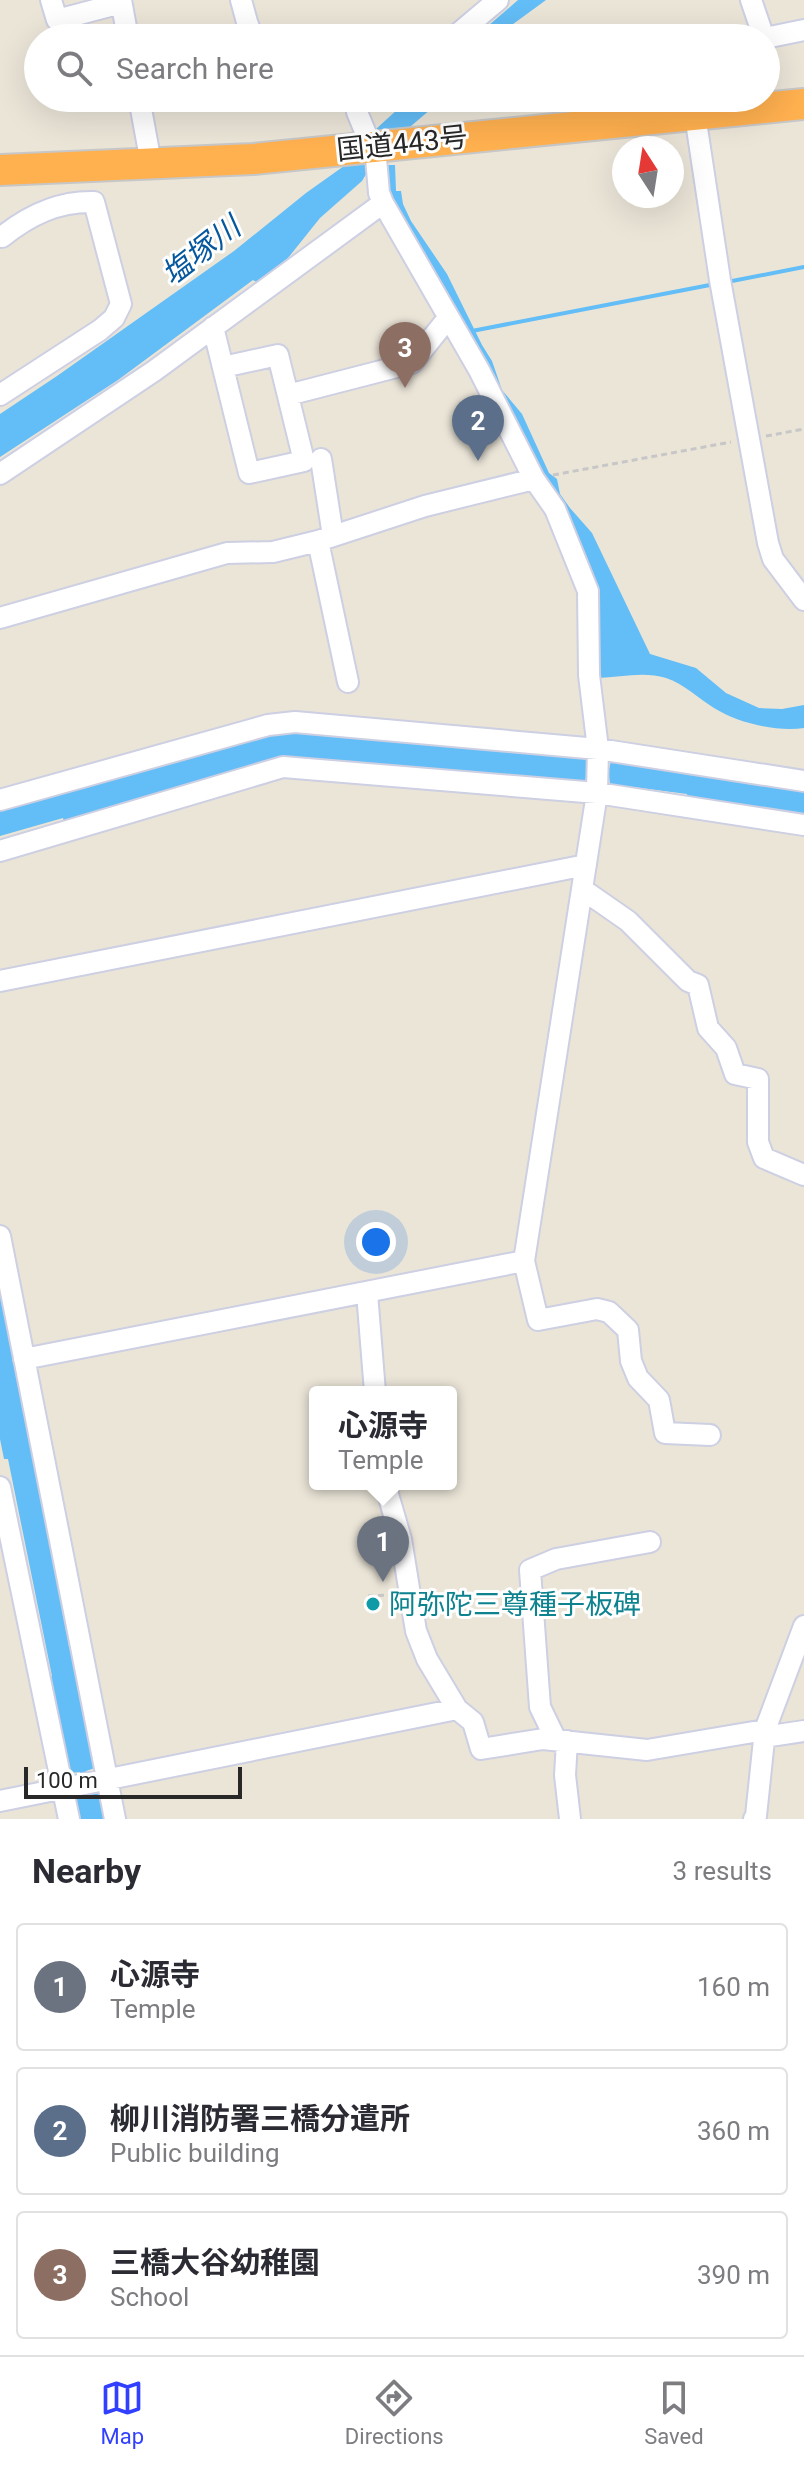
<!DOCTYPE html>
<meta charset="utf-8">
<style>
:root{--surface:#fff;--page:#f7f7f7;--text:#2b2b33;--muted:#7c7c81;--line:#e1e1e2;--accent:#313fff}
body{margin:0;font-family:Roboto,"Noto Sans JP",sans-serif;background:var(--page);color:var(--text)}
.compass{position:absolute;left:612px;top:136px;width:72px;height:72px;border-radius:50%;background:var(--surface);box-shadow:0 8px 32px #0002;rotate:348deg}
.scale{position:absolute;left:24px;bottom:20px;width:218px;box-sizing:border-box;padding-left:8px;border:4px solid #282828;border-top:0;font-size:22px;line-height:28px;white-space:nowrap;color:#282828;-webkit-text-stroke:6px #fff;paint-order:stroke}
.you{position:absolute;left:376px;top:1242px;width:28px;height:28px;margin:-20px;border:6px solid #fff;border-radius:50%;background:#1a73e8;box-shadow:0 0 0 12px #1a73e833}
.badge{display:grid;place-items:center;width:52px;height:52px;border-radius:50%;background:var(--accent);color:#fff;font-size:26px;font-weight:700}
.pin{position:absolute;translate:-50% -66px;filter:drop-shadow(0 2px 4px #0008)}
.pin::after{content:'';position:absolute;top:42px;width:28px;height:24px;background:inherit;clip-path:polygon(0 0,100% 0,50% 100%)}
.popup{position:absolute;left:309px;top:1386px;width:148px;height:104px;box-sizing:border-box;display:grid;place-content:center;border-radius:8px;background:var(--surface);filter:drop-shadow(0 2px 6px #0005);font-size:26px;white-space:nowrap;color:var(--muted)}
.popup b{font-size:30px;color:var(--text)}
.popup::after{content:'';position:absolute;left:50%;top:100%;margin-left:-16px;border:16px solid transparent;border-top-color:var(--surface)}
.list{margin:0;padding:0;list-style:none}
h2{display:flex;justify-content:space-between;align-items:center;height:104px;margin:0;padding:0 32px;font-size:34px}
h2 small{font-size:26px;font-weight:400;color:var(--muted)}
.list li{display:grid;grid-template-columns:52px 1fr auto;gap:24px;align-items:center;box-sizing:border-box;height:128px;margin:0 16px 16px;padding:0 16px;border:2px solid var(--line);border-radius:8px}
.list b{display:block;font-size:30px;white-space:nowrap}
.list p{margin:0;font-size:26px;white-space:nowrap;color:var(--muted)}
.list em{font-size:26px;font-style:normal;color:var(--muted)}
.icon{flex:none;width:44px;height:44px;fill:none;stroke:currentColor;stroke-width:2;stroke-linecap:round;stroke-linejoin:round}
.map{position:relative;flex:none;width:804px;height:1819px;overflow:hidden}
.search{position:absolute;background:var(--surface);box-shadow:0 8px 32px #0002;left:24px;right:24px;top:24px;height:88px;display:flex;align-items:center;gap:20px;box-sizing:border-box;padding:0 28px;border-radius:44px;color:var(--muted);font-size:30px}
.sheet{height:536px;background:var(--surface)}
nav{display:flex;justify-content:space-around;align-items:center;box-sizing:border-box;height:112px;border-top:2px solid var(--line);background:var(--surface);font-size:22px;color:var(--muted)}
nav a{display:grid;justify-items:center;gap:4px}
nav .on{color:var(--accent)}
.map>svg:first-child{display:block}
.water{fill:#63bdf6}
.lines{fill:none;stroke-linecap:round;stroke-linejoin:round}
.stream{stroke:#63bdf6;stroke-width:4}
.minor-casing{stroke:#cdcfe2;stroke-width:24}
.highway-casing{stroke:#c7c7c7;stroke-width:34}
.path{stroke:#c7c7c7;stroke-width:3;stroke-dasharray:6 4;stroke-linecap:butt}
.minor{stroke:#fff;stroke-width:20}
.highway{stroke:#ffb04f;stroke-width:30}
.culture-dot{fill:#0f9aa8;stroke:#fff;stroke-width:3}
.labels{text-anchor:middle;stroke-width:6;stroke-linejoin:round;paint-order:stroke}
.street-label{font-size:28px;fill:#282828;stroke:#fff}
.culture-label{font-size:28px;fill:#0d838f;stroke:#fff;text-anchor:start}
.water-label{font-size:30px;font-style:italic;fill:#05579e;stroke:#fff}
</style>
<div class="map">
<svg width="804" height="1819" viewBox="0 0 804 1819">
<rect width="100%" height="100%" fill="#ebe5d8"/>
<path class="water" d="M518,0h28l-52,38h-20z
M410,98h34l-40,34 -36,39 -6,10 -42,37 -32,40 -30,25 -5,-3 -135,100 -118,77v-43l57,-38 177,-125 72,-58 45,-32 25,-32z
M385,165h10l1,26h5l2,13 8,17 36,53 35,71 10,16 10,29 20,24 27,59 8,6 3,15 10,14 22,25 58,121 46,14 30,25 33,15 23,1 22,-4v23c-28,4 -66,-5 -90,-20 -16,-10 -30,-24 -48,-30 -21,-7 -46,-1 -68,0l-3,-89 -40,-92 -168,-306z
M289,729l296,25 2,13 22,2 2,-8 193,28v27l-116,-17 -1,-5 -77,-10 -1,-8 -22,-2 -2,7 -5,2 -296,-21 -219,63 -2,-7 -63,18v-25l131,-36v-5z
M0,1273l11,56 -4,1 13,66 5,-1 29,150 -4,1 19,100 5,-1 21,123 -9,3 5,23 10,-1 5,26h-29l-4,-21 10,-3 -3,-23 -10,1 -3,-16h-3l-17,-80 5,-1 -44,-217h-4l-4,-20z"/>
<g class="lines">
<path class="stream" d="M727,282l77,-15
M472,331l243,-47"/>
<g class="minor-casing">
<path id="minor" d="M51,0l6,20 64,-17
M121,0l7,38
M241,0l6,22 6,16
M751,0l13,38
M453,38l45,-38
M765,38l39,-8
M139,98l12,65
M695,115l25,165 48,263 5,16 31,41
M213,327l36,146 55,-12 -26,-106 -55,12
M0,395l100,-65 14,-12 7,-14 -27,-102c-36,-1 -65,13 -92,35
M288,395l124,-32 36,-45
M321,459l12,77
M0,474l154,-103 229,-168
M318,541l30,141
M0,618l227,-65 46,-1 45,-11 107,-35 109,-27
M0,800l268,-75 27,-3 303,27 206,32
M0,851l283,-84 314,26 207,32
M582,889l46,32 60,60 10,4 10,43 18,20 9,26 23,5v63l6,16 40,17
M0,981l586,-116
M0,1236l115,583
M524,1261l14,59 59,-11 12,3 19,18 3,31 7,17 21,22 6,33 45,2
M367,1293l8,99
M24,1359l500,-98 73,-468 1,-44 -9,-74 -1,-84 -33,-82 -21,-30 -55,-109 -96,-167 -4,-10 -3,-35 -19,-46 4,-14
M385,1484l16,55 15,92 11,28 30,50 16,13 8,27 62,-10 104,11 118,-20
M0,1487l69,332
M764,1737l40,-6
M556,1740l-16,-33 -10,-137 26,-11 94,-17
M567,1741l-2,34 5,44
M0,1801l457,-92
M754,1819l2,-3 9,-86 39,-104"/>
</g>
<g class="highway-casing">
<path id="highway" d="M0,170l253,-11 551,-55"/>
</g>
<path class="path" d="M766,436l38,-7
M553,475l178,-33
M368,1596l25,-1"/>
<use href="#minor" class="minor"/>
<use href="#highway" class="highway"/>
</g>
<circle class="culture-dot" cx="373" cy="1604" r="8"/>
<g class="labels">
<g class="street-label">
<text transform="translate(402 143) rotate(-6)" y="10">国道443号</text>
</g>
<g class="culture-label">
<text x="389" y="1614">阿弥陀三尊種子板碑</text>
</g>
<g class="water-label">
<text transform="translate(201 251) rotate(-38)" y="10">塩塚川</text>
</g>
</g>
</svg>
<svg class="compass" viewBox="-18 -18 36 36"><path d="M0-13l5 13h-10z" fill="#e53935"/><path d="M0 13l5-13h-10z" fill="#7c7c81"/></svg>
<div class="scale">100 m</div>
<div class="you"></div>
<div class="pin badge" style="left:383px;top:1582px;background:#6b7280">1</div>
<div class="popup"><b>心源寺</b>Temple</div>
<div class="pin badge" style="left:478px;top:461px;background:#5c6f8a">2</div>
<div class="pin badge" style="left:405px;top:388px;background:#8d6e63">3</div>
<div class="search"><svg class="icon" aria-label="search" viewBox="0 0 24 24"><circle cx="10" cy="10" r="6"/><path d="M15 15l6 6"/></svg>Search here</div>
</div>
<section class="sheet">
<h2>Nearby<small>3 results</small></h2>
<ul class="list">
<li><span class="badge" style="background:#6b7280">1</span><div><b>心源寺</b><p>Temple</p></div><em>160 m</em></li>
<li><span class="badge" style="background:#5c6f8a">2</span><div><b>柳川消防署三橋分遣所</b><p>Public building</p></div><em>360 m</em></li>
<li><span class="badge" style="background:#8d6e63">3</span><div><b>三橋大谷幼稚園</b><p>School</p></div><em>390 m</em></li>
</ul>
</section>
<nav>
<a class="on"><svg class="icon" aria-label="map" viewBox="0 0 24 24"><path d="M3 6l6-2 6 2 6-2v14l-6 2-6-2-6 2zM9 4v14M15 6v14"/></svg>Map</a>
<a><svg class="icon" aria-label="directions" viewBox="0 0 24 24"><path d="M12 3l9 9-9 9-9-9zM9 14v-3h6M13 9l2 2-2 2"/></svg>Directions</a>
<a><svg class="icon" aria-label="saved" viewBox="0 0 24 24"><path d="M7 4h10v16l-5-4-5 4z"/></svg>Saved</a>
</nav>
